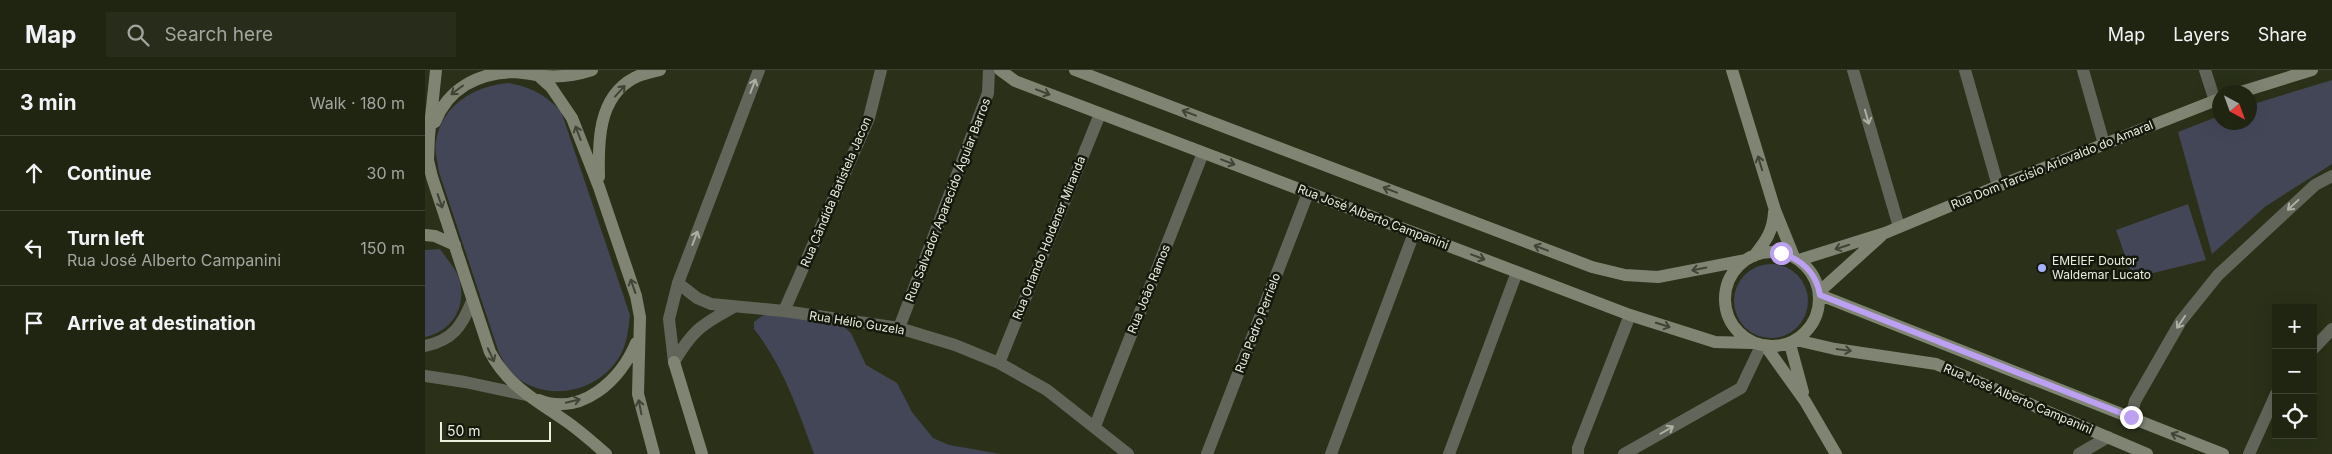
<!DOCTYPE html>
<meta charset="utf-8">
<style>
:root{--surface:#202512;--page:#282d1b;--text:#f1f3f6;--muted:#a2a59f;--line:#3d4232}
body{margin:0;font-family:Inter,sans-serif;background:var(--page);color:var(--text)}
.controls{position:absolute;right:15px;bottom:15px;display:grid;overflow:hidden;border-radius:0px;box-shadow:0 5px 20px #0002}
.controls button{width:45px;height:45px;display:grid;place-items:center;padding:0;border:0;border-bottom:1px solid var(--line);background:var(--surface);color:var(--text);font:25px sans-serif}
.compass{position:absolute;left:1787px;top:15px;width:45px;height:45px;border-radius:50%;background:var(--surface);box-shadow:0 5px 20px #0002;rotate:139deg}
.scale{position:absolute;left:15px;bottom:12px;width:111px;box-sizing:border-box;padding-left:5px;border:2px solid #e9eede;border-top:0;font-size:14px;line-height:18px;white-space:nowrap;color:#e9eede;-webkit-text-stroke:4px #14180d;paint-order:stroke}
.stop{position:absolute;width:15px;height:15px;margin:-11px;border:4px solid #bca0f2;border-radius:50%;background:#fff}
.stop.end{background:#bca0f2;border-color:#fff;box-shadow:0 1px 5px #0008}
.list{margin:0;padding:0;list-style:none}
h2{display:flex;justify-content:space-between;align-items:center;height:65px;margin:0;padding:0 20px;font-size:21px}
h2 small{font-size:16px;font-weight:400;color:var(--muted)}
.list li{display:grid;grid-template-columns:32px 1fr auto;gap:15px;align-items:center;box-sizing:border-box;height:75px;padding:0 20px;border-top:1px solid var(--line)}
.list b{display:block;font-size:19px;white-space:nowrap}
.list p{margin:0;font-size:16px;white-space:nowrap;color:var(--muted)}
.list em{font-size:16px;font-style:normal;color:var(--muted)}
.icon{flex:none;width:28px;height:28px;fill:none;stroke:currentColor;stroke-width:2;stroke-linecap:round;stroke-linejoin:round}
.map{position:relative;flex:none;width:1907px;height:384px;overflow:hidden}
header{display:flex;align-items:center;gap:30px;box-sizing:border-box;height:70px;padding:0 25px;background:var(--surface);border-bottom:1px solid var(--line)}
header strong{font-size:24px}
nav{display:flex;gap:28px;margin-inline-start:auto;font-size:18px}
.search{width:350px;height:45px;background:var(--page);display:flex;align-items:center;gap:12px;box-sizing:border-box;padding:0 18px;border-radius:0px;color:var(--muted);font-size:19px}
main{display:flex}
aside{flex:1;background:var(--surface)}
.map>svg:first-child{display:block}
.green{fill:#434657}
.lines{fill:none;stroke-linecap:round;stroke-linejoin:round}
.street{stroke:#62665a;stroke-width:12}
.secondary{stroke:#7f8572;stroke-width:12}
.oneway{stroke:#acb1a3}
.oneway2{stroke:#3f4435}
.route{stroke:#bca0f2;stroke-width:6}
.poi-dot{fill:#a5b1fc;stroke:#14180d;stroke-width:2}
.labels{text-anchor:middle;stroke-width:5;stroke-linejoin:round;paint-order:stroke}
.street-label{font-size:12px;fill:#e9eede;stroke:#14180d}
.poi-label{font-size:12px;fill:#e9eede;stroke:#14180d;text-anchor:start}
</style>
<header>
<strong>Map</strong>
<div class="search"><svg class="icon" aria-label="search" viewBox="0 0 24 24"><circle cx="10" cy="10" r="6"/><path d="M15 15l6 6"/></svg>Search here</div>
<nav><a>Map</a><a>Layers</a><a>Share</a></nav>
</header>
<main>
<aside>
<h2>3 min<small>Walk · 180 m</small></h2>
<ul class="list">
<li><svg class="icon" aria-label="ahead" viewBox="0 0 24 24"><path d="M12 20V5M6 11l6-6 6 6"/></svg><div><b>Continue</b></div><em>30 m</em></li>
<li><svg class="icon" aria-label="left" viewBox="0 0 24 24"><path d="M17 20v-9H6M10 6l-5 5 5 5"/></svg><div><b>Turn left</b><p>Rua José Alberto Campanini</p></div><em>150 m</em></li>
<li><svg class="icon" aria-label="arrive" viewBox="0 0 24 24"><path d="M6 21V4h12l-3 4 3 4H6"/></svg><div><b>Arrive at destination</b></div></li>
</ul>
</aside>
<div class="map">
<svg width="1907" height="384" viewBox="0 0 1907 384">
<rect width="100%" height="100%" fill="#2a3118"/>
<path class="green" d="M1907,10v84l-66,42 -54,48 -34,-122 41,-16v6h30l1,-17z
M83,13c23,4 36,11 53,28l69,204c-2,16 -3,31 -12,44 -22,34 -73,44 -104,16 -6,-5 -11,-15 -15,-22l-60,-181c-1,-9 -5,-21 -3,-31 6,-36 38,-55 72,-58z
M1763,134l18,56 -73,18 -17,-48z
M15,179c6,9 18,22 20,33 6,27 -9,49 -35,55v-87z
M1309 231a37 37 0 1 1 74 0a37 37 0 1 1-74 0Z
M374,237l37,12 15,14 15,32 31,18 15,29 21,26 16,7 52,9h-187c-16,-44 -31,-88 -60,-125v-7l8,-6z"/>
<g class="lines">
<path class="street" d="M1428,0l46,157
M1540,0l33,116
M1658,0l21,74
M1780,0l10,31
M253,213l19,15 14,6 73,7 115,17 56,17 44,18 48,27 81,64
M359,241l85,-193 12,-48
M474,258l89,-235 1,-23
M0,276c28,-6 37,-20 47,-45
M1888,279l19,-20
M249,292l-5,-43 9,-36 81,-213
M249,292c18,-31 27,-37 58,-54
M574,293l101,-249
M0,306l40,6 61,13
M1706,347l4,-16 46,-80 37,-46 97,-90 17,-9
M670,356l108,-273
M782,384l101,-261
M906,384l83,-221
M1024,384l68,-182
M1153,384v-6l52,-133
M1199,384l117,-66 20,-42
M1654,384l29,-17
M1824,384l27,-60"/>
<path class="secondary" d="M11,0l-7,66 -1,24 4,17 58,175c19,36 48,49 80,72 12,9 25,20 36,30
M107,0l19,17 21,31 27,69 37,109 4,21 -2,77 16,60
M575,0l15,11 615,234 85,27 37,1
M650,0l517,197 33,8 33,2 88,-17
M1307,0l43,140 19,47
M1816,22l71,-22
M10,52c13,-33 42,-49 78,-50 7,0 15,2 23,3 19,3 38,1 56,-5
M174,107c-1,-35 -1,-80 35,-99 7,-4 18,-6 26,-8
M0,165l10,1 20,9
M1300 229a47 47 0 1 1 94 0a47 47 0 1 1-94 0Z
M1329,186c12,-15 19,-25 20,-44
M1374,190l86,-27 113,-47 221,-87
M1394,222l62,-56
M1395,225l403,159
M1371,270l39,9 101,15 211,90
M1365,274l13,48
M1342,278l38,53 31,53
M249,292l28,92
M114,330c43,17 82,-21 97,-57"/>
</g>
<defs><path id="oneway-shaft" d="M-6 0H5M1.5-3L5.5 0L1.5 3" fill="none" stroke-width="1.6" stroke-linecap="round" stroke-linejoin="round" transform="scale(1.25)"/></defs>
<g class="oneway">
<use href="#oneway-shaft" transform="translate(328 16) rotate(-69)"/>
<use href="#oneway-shaft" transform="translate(1442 47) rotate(74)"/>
<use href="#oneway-shaft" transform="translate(1868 135) rotate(137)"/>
<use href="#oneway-shaft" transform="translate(270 168) rotate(-69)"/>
<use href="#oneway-shaft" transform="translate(1756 252) rotate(124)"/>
<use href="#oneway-shaft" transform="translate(1242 360) rotate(-30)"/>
</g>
<g class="oneway2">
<use href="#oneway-shaft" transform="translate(32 20) rotate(143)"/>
<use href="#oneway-shaft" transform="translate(195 21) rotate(-48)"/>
<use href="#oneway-shaft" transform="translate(618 22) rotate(21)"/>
<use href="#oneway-shaft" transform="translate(764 43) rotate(-159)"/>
<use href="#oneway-shaft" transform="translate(153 63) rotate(-111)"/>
<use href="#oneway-shaft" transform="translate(803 92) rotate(21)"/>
<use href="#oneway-shaft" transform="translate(1335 93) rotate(-107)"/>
<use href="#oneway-shaft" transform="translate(965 120) rotate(-159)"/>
<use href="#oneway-shaft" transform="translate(15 131) rotate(71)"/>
<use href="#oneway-shaft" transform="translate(1417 177) rotate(162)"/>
<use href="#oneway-shaft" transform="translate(1116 178) rotate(-159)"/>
<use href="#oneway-shaft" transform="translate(1053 187) rotate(21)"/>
<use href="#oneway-shaft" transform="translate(1274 199) rotate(169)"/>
<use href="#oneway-shaft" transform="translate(208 216) rotate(-109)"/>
<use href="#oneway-shaft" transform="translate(1238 255) rotate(17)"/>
<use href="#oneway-shaft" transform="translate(1419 280) rotate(8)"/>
<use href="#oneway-shaft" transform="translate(66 285) rotate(65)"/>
<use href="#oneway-shaft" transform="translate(148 331) rotate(-14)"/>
<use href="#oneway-shaft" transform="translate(215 337) rotate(-101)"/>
<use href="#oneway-shaft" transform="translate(1753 366) rotate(-158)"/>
</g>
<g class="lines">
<path class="route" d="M1356,183c21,7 35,19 39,42l311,122"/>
</g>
<circle class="poi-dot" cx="1617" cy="198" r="5"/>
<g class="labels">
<g class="street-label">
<text transform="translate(1627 95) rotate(-22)" y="4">Rua Dom Tarcísio Ariovaldo do Amaral</text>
<text transform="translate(411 122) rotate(-67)" y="4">Rua Cândida Batistela Jacon</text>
<text transform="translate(523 130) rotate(-69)" y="4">Rua Salvador Aparecido Águiar Barros</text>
<text transform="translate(948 147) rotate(21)" y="4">Rua José Alberto Campanini</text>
<text transform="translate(624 168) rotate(-68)" y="4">Rua Orlando Holdener Miranda</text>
<text transform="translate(724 219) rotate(-68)" y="4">Rua João Ramos</text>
<text transform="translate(432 253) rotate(9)" y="4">Rua Hélio Guzela</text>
<text transform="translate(833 253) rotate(-69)" y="4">Rua Pedro Perrielo</text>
<text transform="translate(1593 329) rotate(23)" y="4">Rua José Alberto Campanini</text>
</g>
<g class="poi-label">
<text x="1627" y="195">EMEIEF Doutor<tspan x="1627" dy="14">Waldemar Lucato</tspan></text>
</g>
</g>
</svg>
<div class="controls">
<button>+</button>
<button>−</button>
<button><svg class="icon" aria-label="locate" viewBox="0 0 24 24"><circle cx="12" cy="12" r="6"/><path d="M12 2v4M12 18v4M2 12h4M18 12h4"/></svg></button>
</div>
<svg class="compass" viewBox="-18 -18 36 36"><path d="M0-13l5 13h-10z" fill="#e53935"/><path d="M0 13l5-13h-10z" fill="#a2a59f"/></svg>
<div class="scale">50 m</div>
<div class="stop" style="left:1356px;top:183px"></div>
<div class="stop end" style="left:1706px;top:347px"></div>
</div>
</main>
